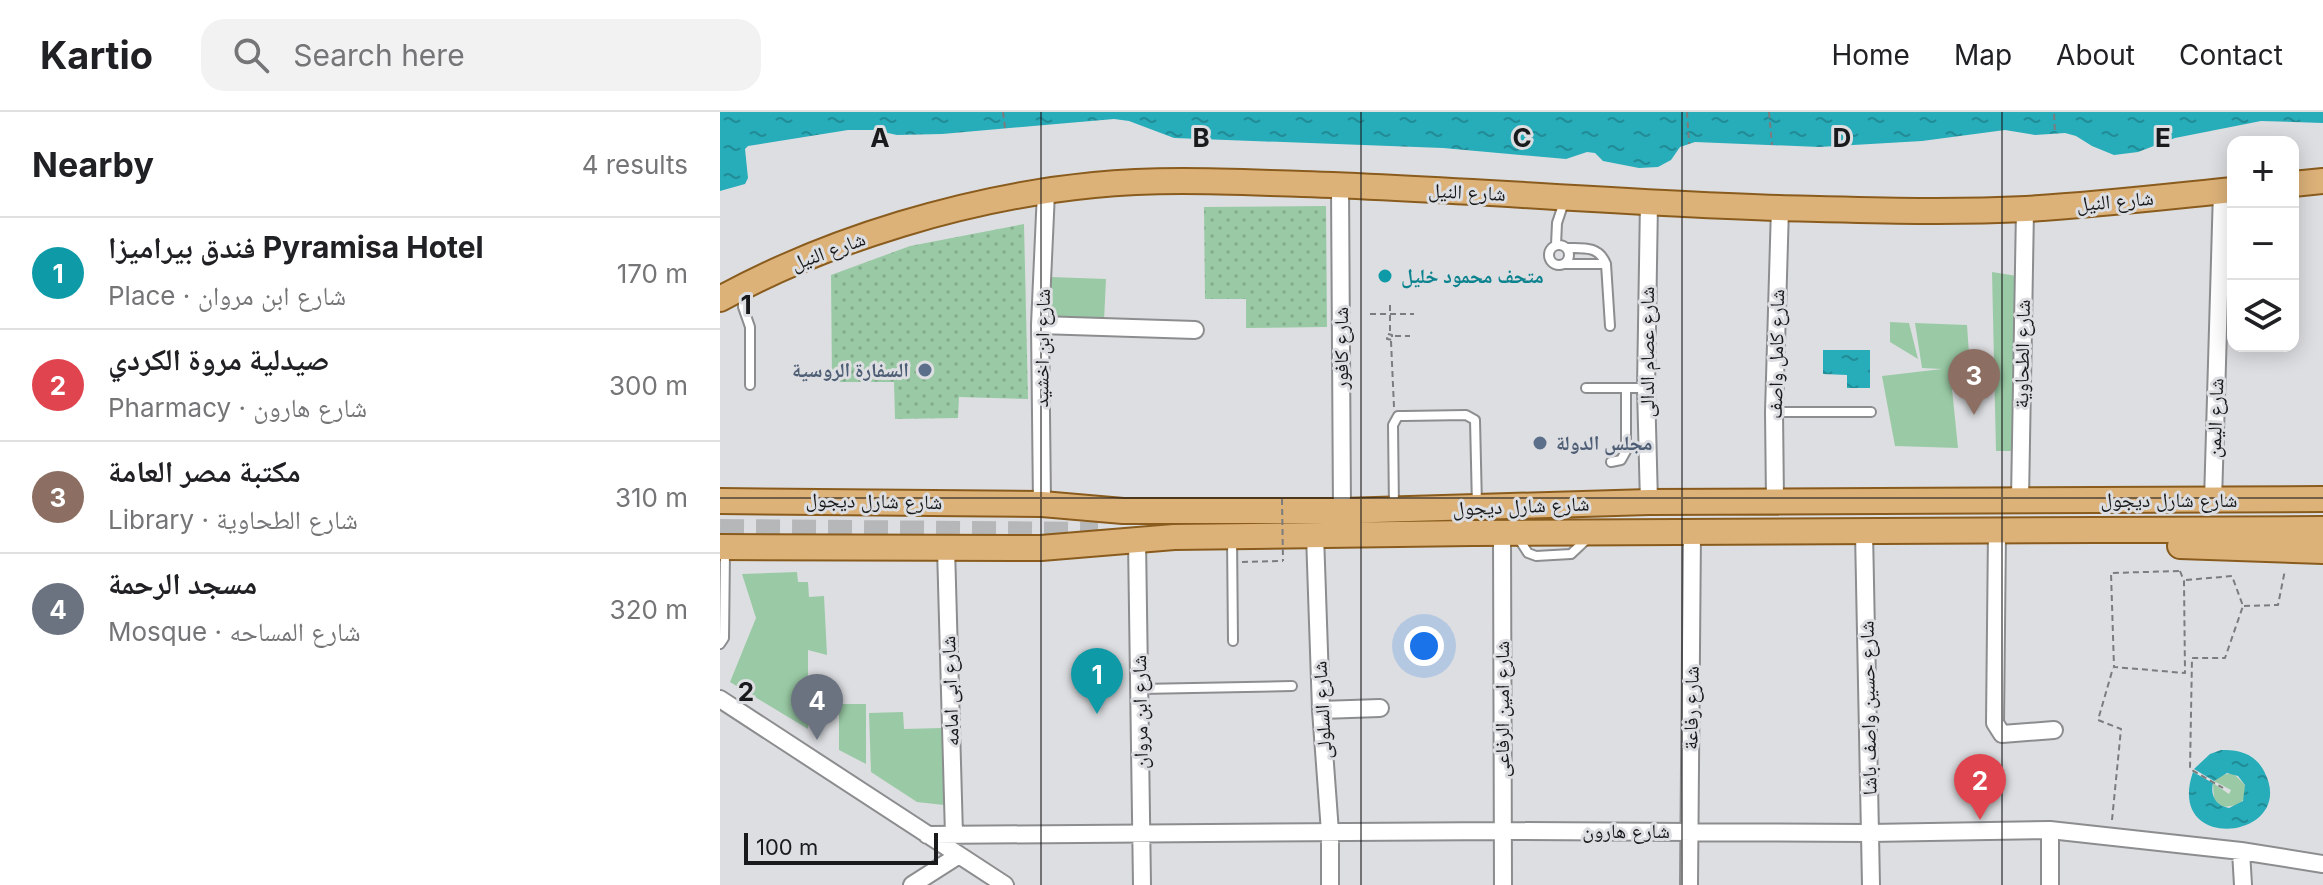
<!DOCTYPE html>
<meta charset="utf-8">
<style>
:root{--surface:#fff;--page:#f2f2f2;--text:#202124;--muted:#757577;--line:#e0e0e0;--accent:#8e2a91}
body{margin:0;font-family:Inter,"Noto Naskh Arabic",sans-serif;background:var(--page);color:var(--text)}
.controls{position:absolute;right:24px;top:24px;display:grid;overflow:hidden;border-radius:16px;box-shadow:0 4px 20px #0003}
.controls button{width:72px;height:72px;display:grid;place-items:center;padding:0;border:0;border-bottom:2px solid var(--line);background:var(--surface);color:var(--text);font:40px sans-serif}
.scale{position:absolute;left:24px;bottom:20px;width:194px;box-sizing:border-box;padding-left:8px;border:4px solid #191a1b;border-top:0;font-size:22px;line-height:28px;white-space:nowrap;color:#191a1b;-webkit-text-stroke:6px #dddee1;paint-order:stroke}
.you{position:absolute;left:704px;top:534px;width:28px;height:28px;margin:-20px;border:6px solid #fff;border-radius:50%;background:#1a73e8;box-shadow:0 0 0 12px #1a73e833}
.badge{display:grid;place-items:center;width:52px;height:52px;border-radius:50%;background:var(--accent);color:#fff;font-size:26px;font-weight:700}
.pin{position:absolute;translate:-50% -66px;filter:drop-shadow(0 2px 4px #0008)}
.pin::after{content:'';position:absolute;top:42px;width:28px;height:24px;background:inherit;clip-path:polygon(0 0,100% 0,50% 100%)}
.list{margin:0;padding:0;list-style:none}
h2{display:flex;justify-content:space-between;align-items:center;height:104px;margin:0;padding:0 32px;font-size:34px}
h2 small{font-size:26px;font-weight:400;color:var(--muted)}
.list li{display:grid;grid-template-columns:52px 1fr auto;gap:24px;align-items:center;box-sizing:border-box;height:112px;padding:0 32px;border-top:2px solid var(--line)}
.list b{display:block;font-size:30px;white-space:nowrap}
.list p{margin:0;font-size:26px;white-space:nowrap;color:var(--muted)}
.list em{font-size:26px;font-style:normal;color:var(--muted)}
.icon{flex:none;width:44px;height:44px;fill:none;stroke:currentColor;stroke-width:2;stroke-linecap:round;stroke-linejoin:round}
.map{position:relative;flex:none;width:1603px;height:773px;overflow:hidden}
header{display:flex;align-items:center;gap:48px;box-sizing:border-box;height:112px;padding:0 40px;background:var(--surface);border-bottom:2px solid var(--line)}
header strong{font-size:38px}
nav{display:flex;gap:44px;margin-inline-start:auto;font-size:28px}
.search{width:560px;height:72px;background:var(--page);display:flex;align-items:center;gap:20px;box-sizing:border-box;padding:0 28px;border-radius:24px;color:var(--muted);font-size:30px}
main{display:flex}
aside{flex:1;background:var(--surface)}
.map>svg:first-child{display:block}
.green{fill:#9acaa5}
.garden{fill:url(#garden-dots)}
.water{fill:url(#water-ripples)}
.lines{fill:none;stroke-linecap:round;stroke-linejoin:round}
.primary-tunnel{stroke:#b6b7b9;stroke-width:24;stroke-dasharray:24 12;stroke-linecap:butt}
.lane-casing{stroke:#8c8d8f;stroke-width:12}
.street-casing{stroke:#8c8d8f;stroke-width:20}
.primary-casing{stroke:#895c1e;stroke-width:28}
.path{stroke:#7b7c7e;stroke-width:2;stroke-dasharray:6 4;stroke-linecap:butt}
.lane{stroke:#fff;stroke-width:8}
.street{stroke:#fff;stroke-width:16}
.primary{stroke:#ddb279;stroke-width:24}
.path-bridge{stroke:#7b7c7e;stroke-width:2;stroke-dasharray:6 4;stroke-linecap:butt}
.grid{fill:none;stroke:#191a1b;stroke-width:2;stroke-opacity:0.55}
.culture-dot{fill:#0f9aa8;stroke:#dddee1;stroke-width:3}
.service-dot{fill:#5c6f8a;stroke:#dddee1;stroke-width:3}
.labels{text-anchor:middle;stroke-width:6;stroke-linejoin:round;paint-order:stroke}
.street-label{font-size:20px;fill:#191a1b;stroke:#dddee1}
.culture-label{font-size:20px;font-weight:bold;fill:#0d838f;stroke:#dddee1;text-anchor:start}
.service-label{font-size:20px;font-weight:bold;fill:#4e5e75;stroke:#dddee1;text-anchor:end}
.grid-label{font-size:26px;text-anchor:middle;font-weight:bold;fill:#191a1b;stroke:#dddee1;stroke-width:6;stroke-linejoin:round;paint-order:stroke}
</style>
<header>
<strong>Kartio</strong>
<div class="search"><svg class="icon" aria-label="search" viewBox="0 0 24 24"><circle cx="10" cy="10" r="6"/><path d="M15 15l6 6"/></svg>Search here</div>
<nav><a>Home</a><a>Map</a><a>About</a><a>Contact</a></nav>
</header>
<main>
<aside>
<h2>Nearby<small>4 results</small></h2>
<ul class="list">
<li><span class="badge" style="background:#0f9aa8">1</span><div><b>فندق بيراميزا Pyramisa Hotel</b><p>Place · شارع ابن مروان</p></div><em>170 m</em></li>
<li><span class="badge" style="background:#e0444e">2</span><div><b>صيدلية مروة الكردي</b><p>Pharmacy · شارع هارون</p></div><em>300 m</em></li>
<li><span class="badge" style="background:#8d6e63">3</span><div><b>مكتبة مصر العامة</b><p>Library · شارع الطحاوية</p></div><em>310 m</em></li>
<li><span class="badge" style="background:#6b7280">4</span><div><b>مسجد الرحمة</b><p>Mosque · شارع المساحه</p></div><em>320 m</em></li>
</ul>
</aside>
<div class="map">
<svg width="1603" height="773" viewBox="0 0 1603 773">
<defs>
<pattern id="garden-dots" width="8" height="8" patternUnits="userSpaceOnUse" patternTransform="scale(2)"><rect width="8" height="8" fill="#9acaa5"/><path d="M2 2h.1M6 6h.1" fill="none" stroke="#84ad8d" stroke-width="1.8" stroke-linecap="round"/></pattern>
<pattern id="water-ripples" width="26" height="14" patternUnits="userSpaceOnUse" patternTransform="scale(2)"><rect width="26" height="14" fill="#27acb9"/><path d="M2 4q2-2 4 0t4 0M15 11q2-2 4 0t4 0" fill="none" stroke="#218b96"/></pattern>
</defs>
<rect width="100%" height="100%" fill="#dddee1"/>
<path class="green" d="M1272,160l25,4 2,175h-23z
M331,165l55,2 -2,42 -54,-2z
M1170,210l19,1 9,36 -28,-17z
M1195,211l52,2 3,43 -20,1 8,79 -63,-2 -13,-70 60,-7 -20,-1z
M77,460l1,10h10l1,15 15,-1 3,59 -19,-5v79l-78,-47 26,-64 -14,-44z
M119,592h27v60l-27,-14z
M183,600l1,17 38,-1 2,77 -27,-3 -46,-30 -2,-59z
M1513,661l12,12 1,11 -7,9 -16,2 -9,-7 -1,-17 16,11 2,-4 -17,-9 7,-6z"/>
<path class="garden" d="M606,94l1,121 -81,1v-29h-41l-1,-92z
M304,112l4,175 -69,-2 -1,21 -63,1 -1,-37h-62l-1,-107 79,-29z"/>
<path class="water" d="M0,0h1603v11l-62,-2 -86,17 -37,14 -24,3 -22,-9 -16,-10 -11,-3 -30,2 -30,-5 -83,11 -103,6 -124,-5 -15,5 -9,13 -13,7 -19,1 -36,-7 -8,-8 -8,-1 -21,7 -123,-11 -269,-10 -45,-17 -15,-2 -172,15 -45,1 -23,-5h-26l-100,16 -3,3 3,29 -3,6 -25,7z
M1103,238h47v38h-23v-13l-24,-1z
M1501,638c18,-1 34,4 43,21 36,68 -100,85 -71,1l20,11c-3,13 3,23 16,25l14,-7 2,-16 -7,-9 -11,-3 -13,8 -20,-12 16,-15z"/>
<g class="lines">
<path class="primary-tunnel" d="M0,419l378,3"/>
<g class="lane-casing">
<path id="lane" d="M829 143a10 10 0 1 1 20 0a10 10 0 1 1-20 0Z
M836,133l1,-22 7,-21
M847,136c17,0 32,-2 39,16l4,62
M844,152h42
M23,179v16l7,20v58
M866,276h60
M1054,300h97
M891,350l10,-2 5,-9v-63
M674,396l-1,-83 5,-9h6l62,-1 9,5 2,86
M797,424l11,17 8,3 35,-2 16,-15
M512,425l1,104
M0,532l4,-6 1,-86
M420,577l152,-3"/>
</g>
<g class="street-casing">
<path id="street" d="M620,73l2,326
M929,90l-3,186 3,114
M320,213l155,5
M1300,388l5,-291
M1055,389l-1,-89 6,-204
M1493,389l9,-310
M322,392l-2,-179 6,-133
M1277,419l-2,192 7,11 52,-4
M1144,420l7,353
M782,421l1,352
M595,423l6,175 9,122v53
M417,428l5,345
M226,436l8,287
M0,587l285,186
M601,598l59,-2
M1330,718v55
M207,723l576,-4 367,2 180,-3 191,21 82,13
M1521,739l2,34
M192,773l47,-30
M969,773l3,-354"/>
</g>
<g class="primary-casing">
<path id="primary" d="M1573,72l30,-3
M0,187c109,-60 250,-102 374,-114 69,-7 139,-3 208,-1 159,5 318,19 477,24 82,2 165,5 247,1 69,-4 138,-12 207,-19
M0,389l322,3 81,7h219l307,-9 674,-3
M1460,434l143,5
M0,435l321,1 133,-11 298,-4 851,-4"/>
</g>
<path class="path" d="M283,0l2,16
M967,0l2,32
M1049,0l3,33
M1334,2l1,20
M670,193v29
M650,202h44
M668,222l4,1v5l-5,-1z
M675,224h15
M671,229l3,66
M522,450l41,-1
M1460,459l4,10 1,92 -71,-6 -3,-94z
M1466,468l46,-4 11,30 -18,52h-33l-2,111 33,19
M1524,494l34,-1 7,-35
M1392,708l9,-91 -23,-9 15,-52"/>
<use href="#lane" class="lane"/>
<use href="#street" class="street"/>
<use href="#primary" class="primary"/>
<path class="path-bridge" d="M562,387l1,62"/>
</g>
<path class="grid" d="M321,0v773M641,0v773M962,0v773M1282,0v773M0,386h1603"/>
<circle class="culture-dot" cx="665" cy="164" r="8"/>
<g class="service-dot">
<circle cx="205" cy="258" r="8"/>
<circle cx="820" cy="331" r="8"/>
</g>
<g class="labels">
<g class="street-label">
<text transform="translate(747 80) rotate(3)" y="7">شارع النيل</text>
<text transform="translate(1395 89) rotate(-5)" y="7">شارع النيل</text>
<text transform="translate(108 139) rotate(-20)" y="7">شارع النيل</text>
<text transform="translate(322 236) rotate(-89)" y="7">شارع ابن اخشيد</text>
<text transform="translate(621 236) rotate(-90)" y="7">شارع كافور</text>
<text transform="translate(927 240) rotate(-90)" y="7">شارع عصام الدالى</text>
<text transform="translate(1056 242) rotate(-89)" y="7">شارع كامل واصف</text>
<text transform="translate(1302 242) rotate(-89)" y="7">شارع الطحاوية</text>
<text transform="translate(1495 306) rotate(-88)" y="7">شارع اليمن</text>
<text x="1449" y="395">شارع شارل ديجول</text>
<text transform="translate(154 389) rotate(1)" y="7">شارع شارل ديجول</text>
<text transform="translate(801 394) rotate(-2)" y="7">شارع شارل ديجول</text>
<text transform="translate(230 579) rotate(-92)" y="7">شارع ابى امامه</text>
<text transform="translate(971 596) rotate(-89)" y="7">شارع رفاعة</text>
<text transform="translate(1148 596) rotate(-91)" y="7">شارع حسين واصف باشا</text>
<text transform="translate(782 597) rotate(-90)" y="7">شارع امين الرفاعى</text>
<text transform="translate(602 598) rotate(-93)" y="7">شارع السلولى</text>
<text transform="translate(420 600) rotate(-91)" y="7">شارع ابن مروان</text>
<text x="906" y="726">شارع هارون</text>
</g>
<g class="culture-label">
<text x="681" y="171">متحف محمود خليل</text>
</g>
<g class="service-label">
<text x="189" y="265">السفارة الروسية</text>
<text x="836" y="338" text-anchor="start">مجلس الدولة</text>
</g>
</g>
<g class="grid-label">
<text x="160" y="35">A</text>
<text x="481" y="35">B</text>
<text x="802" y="35">C</text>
<text x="1122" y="35">D</text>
<text x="1443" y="35">E</text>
<text x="26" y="202">1</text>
<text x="26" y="589">2</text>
</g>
</svg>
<div class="controls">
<button>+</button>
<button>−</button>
<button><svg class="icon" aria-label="layers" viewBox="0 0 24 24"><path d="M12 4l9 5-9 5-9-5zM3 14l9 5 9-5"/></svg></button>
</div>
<div class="scale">100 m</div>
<div class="you"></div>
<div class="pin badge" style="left:377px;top:602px;background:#0f9aa8">1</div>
<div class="pin badge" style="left:1260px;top:708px;background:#e0444e">2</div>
<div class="pin badge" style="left:1254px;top:303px;background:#8d6e63">3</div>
<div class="pin badge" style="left:97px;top:628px;background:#6b7280">4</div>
</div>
</main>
